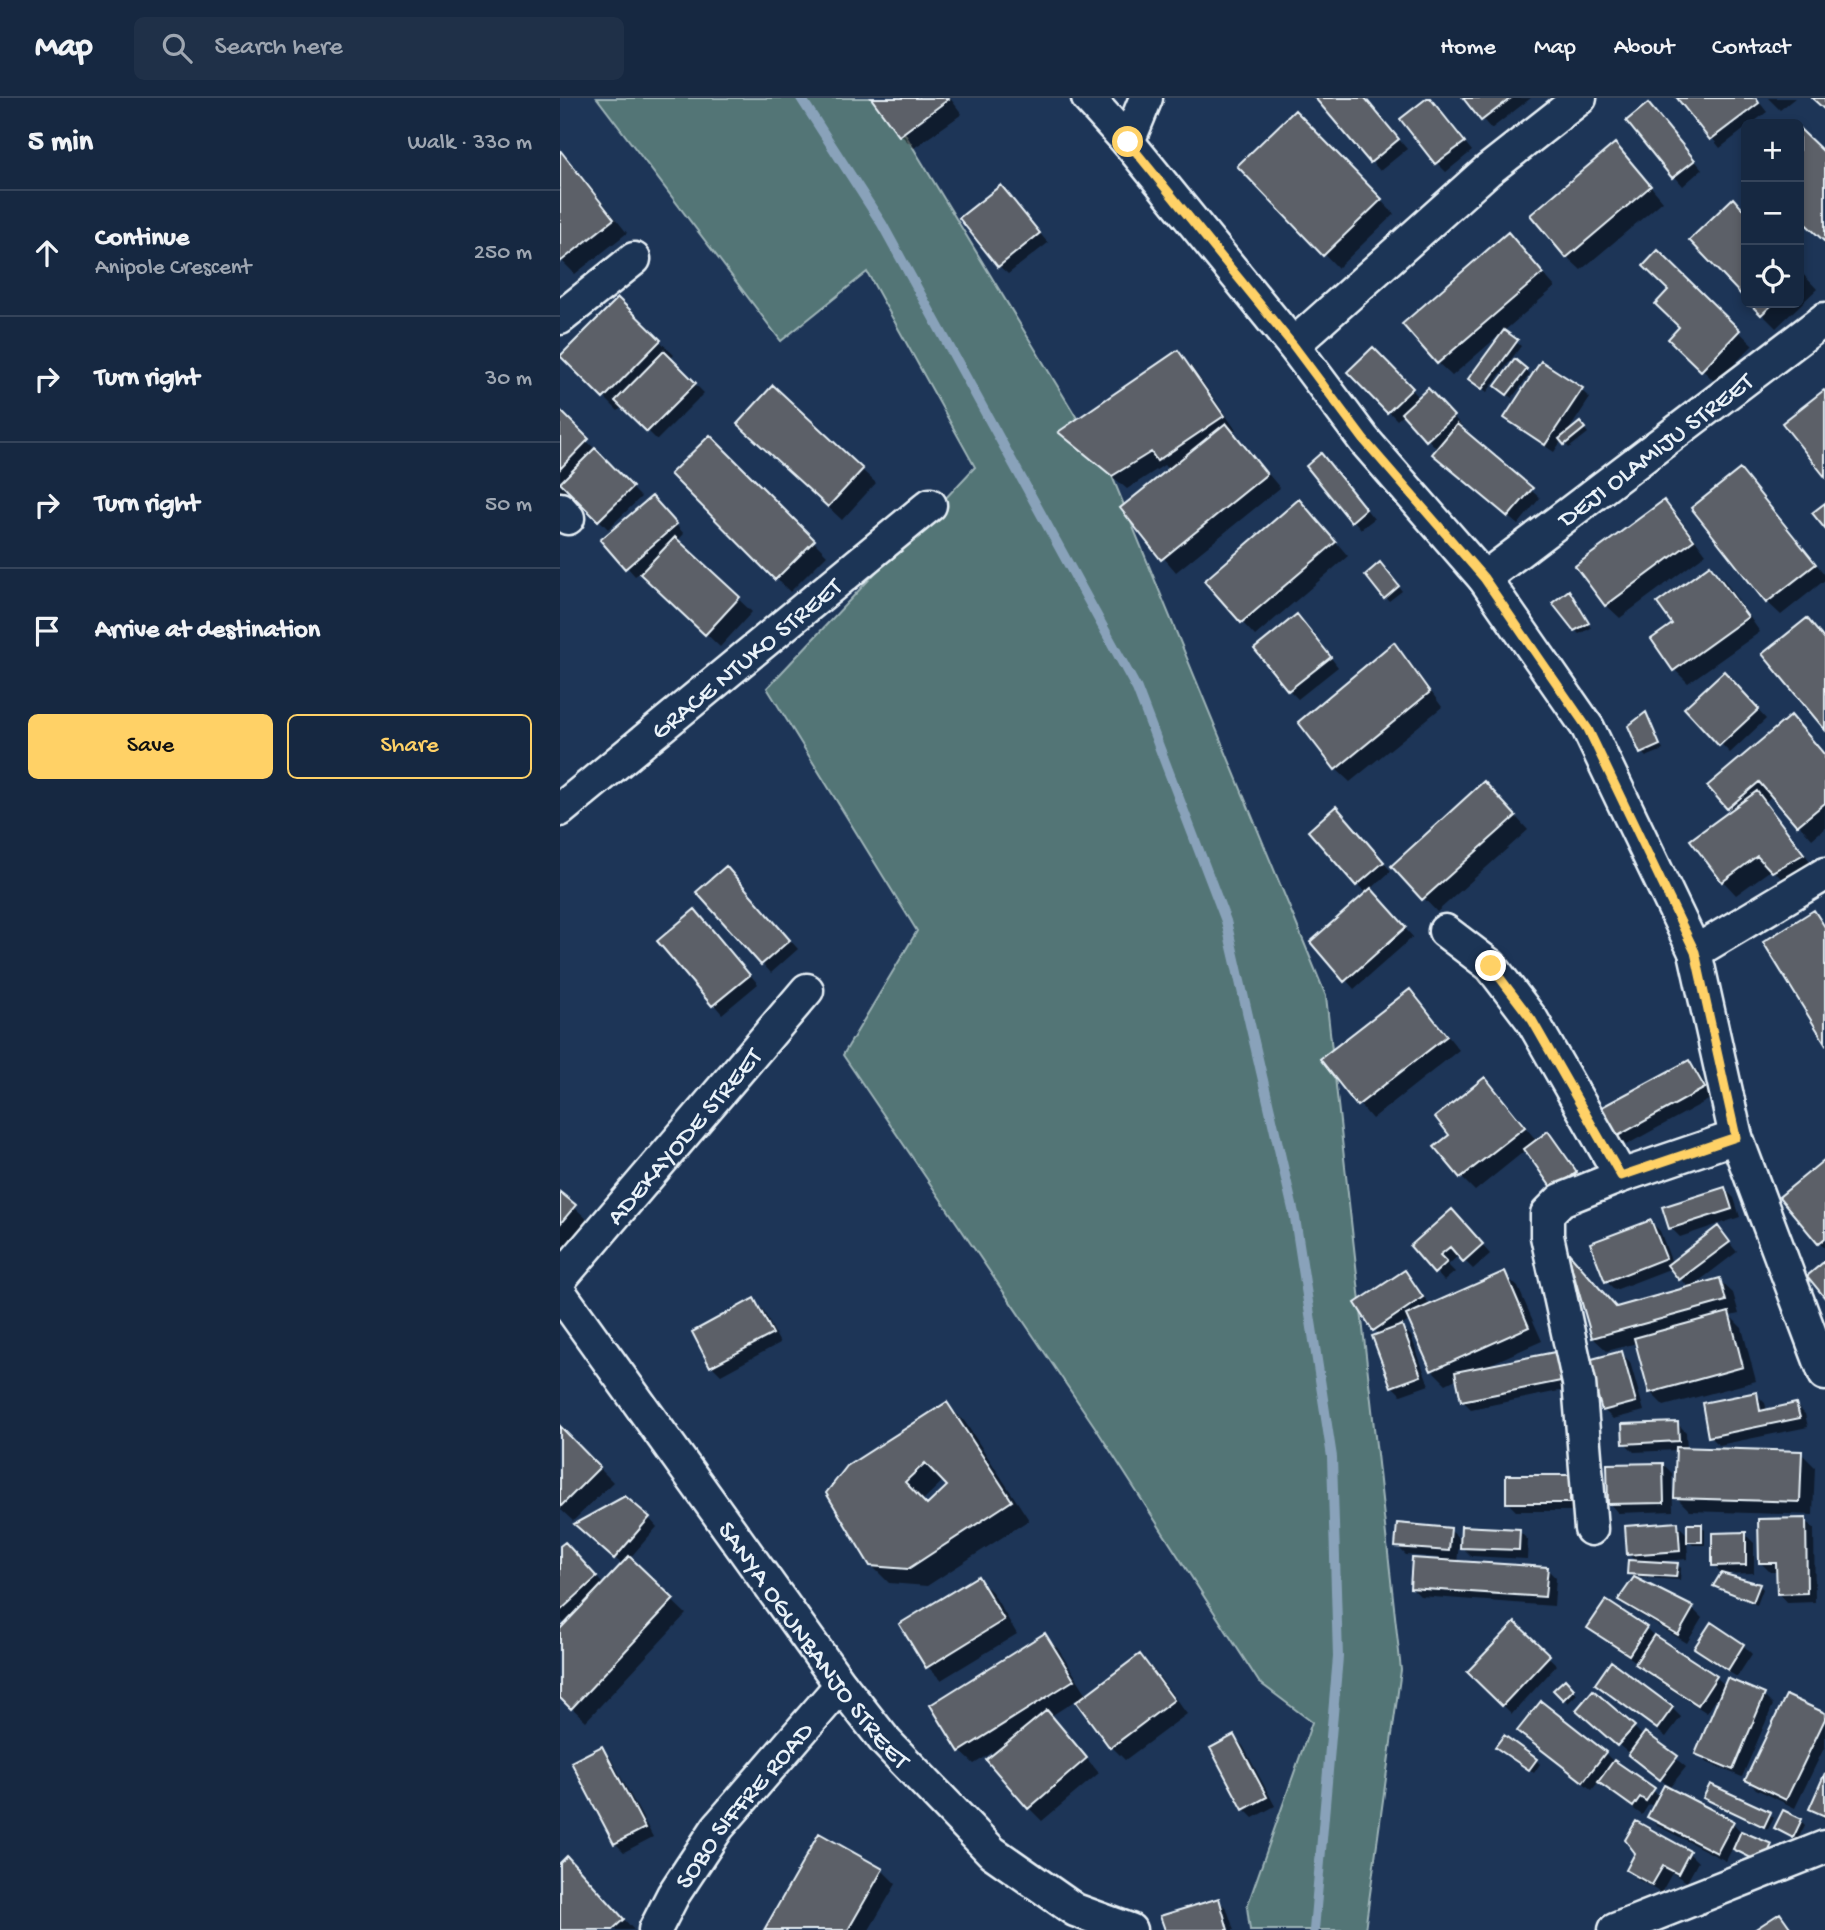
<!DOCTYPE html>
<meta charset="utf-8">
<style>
:root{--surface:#162841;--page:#1f3048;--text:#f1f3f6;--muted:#9ea6b1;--line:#35445a;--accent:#ffd166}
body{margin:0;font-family:"Gochi Hand",sans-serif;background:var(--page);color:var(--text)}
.controls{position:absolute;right:21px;top:21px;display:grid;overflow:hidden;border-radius:10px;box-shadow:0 4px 10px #0003}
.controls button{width:63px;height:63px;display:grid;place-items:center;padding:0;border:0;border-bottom:2px solid var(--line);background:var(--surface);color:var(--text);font:35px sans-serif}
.stop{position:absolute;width:21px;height:21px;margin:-16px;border:5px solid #ffd166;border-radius:50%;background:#fff}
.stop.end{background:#ffd166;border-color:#fff;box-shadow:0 2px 7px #0008}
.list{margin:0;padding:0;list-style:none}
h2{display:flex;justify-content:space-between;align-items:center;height:91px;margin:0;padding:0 28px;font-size:30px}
h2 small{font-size:23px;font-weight:400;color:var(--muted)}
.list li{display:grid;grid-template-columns:46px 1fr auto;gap:21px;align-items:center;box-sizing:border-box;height:126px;padding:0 28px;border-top:2px solid var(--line)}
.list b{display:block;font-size:26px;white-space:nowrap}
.list p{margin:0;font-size:23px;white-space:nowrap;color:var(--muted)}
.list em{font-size:23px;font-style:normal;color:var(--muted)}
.actions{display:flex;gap:14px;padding:21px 28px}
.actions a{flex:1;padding:16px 0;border:2px solid var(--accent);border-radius:10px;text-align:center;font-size:24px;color:var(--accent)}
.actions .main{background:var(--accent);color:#111}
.icon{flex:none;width:38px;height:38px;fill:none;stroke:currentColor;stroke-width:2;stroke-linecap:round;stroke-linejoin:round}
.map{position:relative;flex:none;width:1265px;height:1832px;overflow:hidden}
header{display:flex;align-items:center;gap:42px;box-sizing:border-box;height:98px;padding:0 35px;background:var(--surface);border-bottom:2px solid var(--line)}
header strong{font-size:33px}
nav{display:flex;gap:38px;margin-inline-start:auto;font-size:24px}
.search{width:490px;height:63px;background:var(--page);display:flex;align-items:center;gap:18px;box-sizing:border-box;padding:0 24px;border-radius:10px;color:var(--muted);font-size:26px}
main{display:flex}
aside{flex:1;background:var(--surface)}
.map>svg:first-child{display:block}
.green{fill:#527576;stroke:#9db3b7;stroke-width:2}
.shadow{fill:#0007;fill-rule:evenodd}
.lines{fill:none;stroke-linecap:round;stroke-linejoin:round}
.stream{stroke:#89a2ba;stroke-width:10}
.building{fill:#5b6167;stroke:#e8f1f8;stroke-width:2;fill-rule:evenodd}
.minor-casing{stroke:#e8f1f8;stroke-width:37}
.minor{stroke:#1d3557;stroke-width:32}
.route{stroke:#ffd166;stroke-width:9}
.labels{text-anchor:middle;stroke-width:5;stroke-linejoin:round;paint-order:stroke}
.street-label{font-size:26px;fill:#e8f1f8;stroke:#1d3557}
</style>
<header>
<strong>Map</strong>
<div class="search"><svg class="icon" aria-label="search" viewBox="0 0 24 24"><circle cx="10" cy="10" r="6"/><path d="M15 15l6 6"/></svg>Search here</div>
<nav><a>Home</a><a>Map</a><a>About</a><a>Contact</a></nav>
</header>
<main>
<aside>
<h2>5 min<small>Walk · 330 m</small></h2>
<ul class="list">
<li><svg class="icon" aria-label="ahead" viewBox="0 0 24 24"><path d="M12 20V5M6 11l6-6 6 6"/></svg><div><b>Continue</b><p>Anipole Crescent</p></div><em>250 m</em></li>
<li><svg class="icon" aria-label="right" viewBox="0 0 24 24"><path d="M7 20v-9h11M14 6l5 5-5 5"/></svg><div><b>Turn right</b></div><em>30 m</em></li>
<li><svg class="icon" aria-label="right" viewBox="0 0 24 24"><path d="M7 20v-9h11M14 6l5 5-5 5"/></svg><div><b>Turn right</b></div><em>50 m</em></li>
<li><svg class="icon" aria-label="arrive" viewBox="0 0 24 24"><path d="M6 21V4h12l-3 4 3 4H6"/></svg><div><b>Arrive at destination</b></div></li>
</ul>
<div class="actions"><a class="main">Save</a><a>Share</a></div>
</aside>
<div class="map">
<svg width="1265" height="1832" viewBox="0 0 1265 1832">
<rect width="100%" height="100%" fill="#1d3557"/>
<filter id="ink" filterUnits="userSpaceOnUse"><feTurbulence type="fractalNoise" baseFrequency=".0143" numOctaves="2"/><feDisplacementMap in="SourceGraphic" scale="14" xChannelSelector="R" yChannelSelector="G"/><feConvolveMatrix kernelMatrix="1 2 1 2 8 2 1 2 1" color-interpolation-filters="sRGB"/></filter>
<g filter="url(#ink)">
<path class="green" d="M37,0h286l229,378 214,520 75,674 -36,260h-115l-3,-23 65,-185 -53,-40 -164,-255 -252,-372 74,-124 -150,-243 208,-221 -108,-195 -86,69z"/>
<path class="shadow" d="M314,0h76l12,16 -48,34 -13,-13z
M757,0h47l43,51 -27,22z
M869,0l43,53 -26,21 -9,-9z
M905,0h66l-40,31z
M1120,0h76l11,14 -16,12h-5v4l-26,20z
M1208,0h27l-15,12z
M735,14l99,102 -56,54 -99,-102z
M1097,16l45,55 -19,17 -54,-64z
M0,51l67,84 -52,41 -15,-15z
M1068,61l35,42 -82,69 -14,-13z
M441,89l47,56 -40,31 -9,-8z
M961,150l34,39 -103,89 -14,-13z
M1098,155l95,92 -37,38 -46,-45 11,-11z
M1239,172l18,19 -41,39 -25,-25h48z
M58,202l56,55 -4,4 34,34 -47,47 -34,-34 -5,5 -55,-55z
M944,235l17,13 -34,46 -13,-10z
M813,252l47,48 17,1 25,27 -3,2 81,70 -22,27 -75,-63 -5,-12 -34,-36 -7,6 -47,-48z
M618,254l13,14 45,64 -3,2 47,56 -104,84 -54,-63 47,-38 -5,-6 -37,24 -66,-56z
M966,272l4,4 -18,24 -11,-8z
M1021,292l9,8 -23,35 13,-9 8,9 -19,15 -7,-8 -8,12 -39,-26 -9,-9z
M0,315l81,84 -33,32 -40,-41 -5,6 -3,-3z
M150,339l117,118 -37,37 -117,-118z
M193,339l109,33 14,13 -34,37z
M770,367l44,54 -13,10 -53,-63z
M1180,373l13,14 72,90v5l-44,35 -14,-13z
M1104,404l14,14 28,38 -86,64 -14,-13z
M101,409l23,27 -7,7 75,71 -32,35 -79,-75 -6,4 -8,-9z
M753,417l35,41 -93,80 -13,-14z
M1150,469l14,13 36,52 -72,51 -13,-13 -1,-46z
M824,470l18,23 -13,10 -3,-4z
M1012,499l19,31 -12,6 -4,-4z
M746,527l32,42 -40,32 -9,-9z
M834,546l13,14 35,49 -92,75 -14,-13z
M1172,584l34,37 -36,34 -44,-45z
M1086,616l17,36 -17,7 -4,-4z
M1265,657v73l-13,11 -39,-44 -8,7 51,67 -29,15 -15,-15 -36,26 -13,-14 9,-69 -22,-25z
M938,699l30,33 -91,82 -44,-46z
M784,720l47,53 -21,19 43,47 -59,52 -8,-9 21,-86 -9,-9z
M174,779l64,72 -27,24 -72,-81z
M144,822l54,64 -36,30 -62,-73z
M850,893l13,14 36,45 -87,69 -50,-59z
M1129,964l9,9 14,27 -86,47 -9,-9z
M925,981l52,62 11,-8 9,9 28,40 -22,15 -36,-48 -52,42 -14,-14 -24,-30 15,-12z
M1265,1063v87l-6,-5z
M1165,1091l9,9 6,19 -60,20 -9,-9z
M0,1096l28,26 -28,34z
M901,1123l29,33 -17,15 -14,-14 -11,10 7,7 -11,9 -32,-35z
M1091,1124l9,9 12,32 46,-34 19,23 -47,36 29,-8 14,13 6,21 -9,2 12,12 14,53 -92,25 -14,-14 -13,-49 -30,8 -14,-13 24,-30 72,-20 -17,-20 -57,22 -9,-9z
M844,1174l27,34 73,-32 14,13 24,54 -56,25 69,-12 9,9 5,26 -98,20 -9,-9 -4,-22 -12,6 -14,-14 -22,-50 -9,6 10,10 18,49 -28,10 -9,-9 -12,-51 -5,-5z
M194,1203l9,9 17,33 -59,32 -9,-9z
M1061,1255l9,9 14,49 -31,8 -9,-9z
M1196,1296l9,9 2,8 29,-6 9,9 3,13 -89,18 -9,-9z
M387,1306l18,18 64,98 -102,66 -38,-3 -18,-18 -43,-72zM384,1382l5,6 -22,21 -5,-6z
M1117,1325l9,9 1,17 114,4 14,14 -2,48 -123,-4 -14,-14 1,-47 -43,2 -9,-9z
M0,1330l53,54 -40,39 -13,-12z
M1103,1366l9,9 1,38 -55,2 -8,-9z
M1009,1378l9,9v26h-62l-9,-9z
M89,1420l8,9 -28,32 57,55 -100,107 -26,-24v-66l6,-6 -6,-6v-70l5,-5 39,41 19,-20 -38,-32z
M1245,1422l9,9 1,73 -28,1 -8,-9 -1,-22h-8l-9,-9z
M1117,1426l12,12 12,-10 4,4v15h-12l-6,-6 1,20 -26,2v2l15,1 4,4 -1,12 -47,-3 -4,-4 7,-11 -8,-8z
M890,1432l12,11 57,-10 9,9 -1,19 -56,-3 -12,-12 -2,19 90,6 9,9 -2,28 -134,-10 -9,-9 28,-26v-3l-33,-3 -9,-9z
M1185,1436l9,9v30l-32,1 -8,-9z
M418,1481l14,13 25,42 -76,46 -14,-14z
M1074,1481l59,30 9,9 -15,25 -58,-35 -9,-8z
M1155,1487h44l4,4 -6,16 -38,-16z
M955,1527l42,40 -45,49 -43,-42z
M1029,1530h57l9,9 61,40 10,9 38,10 9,9 -31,72 -36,-15 -9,-9 26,-60 -2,-1 -14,21 -61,-40 -8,-10 -40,-27z
M485,1537l13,14 30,47 52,-40 14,14 33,44 -62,46 -13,-13 -36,-47 -25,16 48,57 -57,48 -13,-13 -29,-60 -26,16 -14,-13z
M1183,1547l9,9 -15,23 -32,-20 -9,-9z
M1005,1583l12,13 -9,9 -12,-13z
M1037,1586l75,24 9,9 -15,20z
M1265,1617v31l-30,62 -39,-19 -9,-9z
M1027,1621l47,8 10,10 2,-3 40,33 -16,20z
M959,1633l86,22 9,9 46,34 73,27 8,9 30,14 4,4 -7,16 -29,-13 -6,-6 -7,14 -68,-35 -9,-9 5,-10 -5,-3 -7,11 -33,-24 -10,-10 -7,9z
M674,1639l9,9 32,60 -22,12 -9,-9z
M41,1650l9,9 43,80 -29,15 -9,-9z
M942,1653l34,9 4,4 -6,9z
M1265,1680v41l-14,-11z
M1145,1700l65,16 4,4 -6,11 -59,-27z
M1241,1723l4,4 -8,16 -21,-13z
M1076,1725l53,30 9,9 -11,20 -15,-9 -11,20 -24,-14 -9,-9 9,-17z
M0,1767l21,7 53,58h-74z
M322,1772l14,14 -27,46h-103z
M658,1802l9,9 7,21h-68z"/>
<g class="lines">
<path class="stream" d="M241,0l81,126 255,465 89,232 69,297 37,239 6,200 -24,273"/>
</g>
<path class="building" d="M311,0h77l1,1 -50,37z
M755,0h50l34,41 -29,24z
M867,0h3l35,44 -30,22 -35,-45z
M903,0h48l-30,23z
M1117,0h79l3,5 -49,37z
M1252,0h13v12z
M1088,5l47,57 -23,18 -46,-57z
M735,12l87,89 -59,57 -86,-90z
M1239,30l26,25v89l-26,-24z
M1055,45l36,43 -85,72 -36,-43z
M0,52l54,69 -54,43z
M441,87l39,48 -42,34 -39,-49z
M1173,100l13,15v87l-57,-60z
M948,134l35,41 -106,91 -35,-40z
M1098,152l82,80 -39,41 -33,-32 11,-12 -24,-23 13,-14 -25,-24z
M58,200l43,42 -58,59 -43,-43z
M1189,205h25l-13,12z
M944,232l14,10 -36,49 -14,-10z
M813,249l40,41 -26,25 -40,-41z
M618,252l46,66 -67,45 -6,-9 -39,24 -54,-44z
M104,253l32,32 -49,49 -32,-31z
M955,261l12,10 -20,26 -12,-9z
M981,263l42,27 -38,57 -41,-27z
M213,287l90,84 -35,38 -91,-83z
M868,290l26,28 -28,25 -25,-28z
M1264,292l1,1v86l-43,-54z
M0,312l29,29 -29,30z
M1020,324l5,6 -21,17 -5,-6z
M666,325l41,51 -106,86 -41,-52z
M897,326l76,64 -25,29 -76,-63z
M150,337l105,105 -40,40 -105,-106z
M35,350l38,39 -35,34 -38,-38z
M761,355l45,56 -15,13 -45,-56z
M1180,371l76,95 -50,39 -75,-95z
M92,398l25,28 -52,45 -25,-29z
M739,401l37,43 -95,81 -37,-42z
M1104,402l30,40 -89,66 -30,-40z
M1265,405v26l-13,-16z
M115,439l65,60 -35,38 -65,-61z
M820,464l19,24 -15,13 -19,-24z
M1150,467l38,52 -75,54 -22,-32 21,-15 -15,-21z
M1009,492l20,33 -15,8 -22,-28z
M737,516l34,43 -43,34 -34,-42z
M1247,520l18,22v90l-63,-76z
M834,544l36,50 -95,78 -37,-48z
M1164,573l35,38 -40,37 -35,-38z
M1086,614l14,33 -20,9 -12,-28z
M1231,617l34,40v48l-28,23 -38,-44 -32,27 -20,-23z
M924,683l32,35 -94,84 -31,-34z
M1197,693l47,63 -32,18 -15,-16 -35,26 -32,-42z
M776,708l48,56 -28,24 -48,-55z
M166,768l64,74 -29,25 -65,-73z
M811,790l35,39 -62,55 -34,-40z
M135,811l55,66 -38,31 -55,-65z
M1254,812l11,17v116l-62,-101z
M850,891l37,47 -90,70 -37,-47z
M1129,962l16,28 -89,49 -16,-29z
M925,979l40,50 -65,51 -26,-31 15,-12 -14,-18z
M988,1033l29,41 -24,18 -29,-41z
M1265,1061v79l-7,6 -39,-47z
M1165,1089l7,22 -63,20 -7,-22z
M0,1094l16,13 -16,19z
M892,1111l31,35 -20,18 -13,-15 -10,8 7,7 -13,12 -24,-28z
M1091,1122l15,38 -61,24 -15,-39z
M1158,1128l12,16 -51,38 -12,-15z
M1007,1153l49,56 104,-29 6,23 -134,37z
M1265,1163v37l-18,-22z
M845,1172l18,27 -50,34 -18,-28z
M945,1173l24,56 -98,44 -25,-56z
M194,1200l19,36 -63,33 -18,-35z
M1169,1214l14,55 -94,26 -15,-55z
M842,1227l19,51 -30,11 -19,-51z
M1062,1253l14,51 -34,9 -14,-51z
M995,1254l6,29 -100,20 -6,-29z
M1197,1294l3,19 36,-8 4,15 -92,19 -6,-34z
M387,1304l65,99 -104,68 -38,-3 -44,-73 21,-27zM365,1365l22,23 -20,19 -22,-23z
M1118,1324l1,19 -56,3 -1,-20z
M0,1328l40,41 -40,40z
M1116,1349l126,4 -2,51 -126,-4z
M1103,1365l1,40 -56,1 -1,-40z
M946,1377h64v28h-64z
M65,1398l25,21 -36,42 -40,-35z
M1246,1420l1,75 -30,1 -1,-31h-17l-1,-44z
M1118,1424l2,29 -53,4 -2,-29z
M837,1425l54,5 -2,23 -54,-4z
M1127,1426h15v18h-15z
M901,1428l59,3 -1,21 -59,-2z
M1186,1434v33l-34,1v-33z
M5,1444l32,35 -37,34v-65z
M69,1458l45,43 -103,110 -11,-11v-69z
M852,1460l136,9 -3,30 -135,-9z
M1068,1462l50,3 -2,14 -49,-3z
M1161,1475l39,11 -7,18 -40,-16z
M418,1478l26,44 -78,48 -27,-44z
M1074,1479l60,30 -16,28 -60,-35z
M1046,1502l41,27 -18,28 -42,-27z
M955,1524l35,33 -48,51 -35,-34z
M1151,1524l33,22 -16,26 -34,-22z
M485,1535l29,47 -115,72 -29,-47z
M1094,1537l63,41 -19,29 -63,-41z
M580,1556l34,46 -64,48 -34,-46z
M1051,1563l62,46 -16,22 -62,-45z
M1167,1580l38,16 -32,76 -38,-16z
M1005,1581l9,10 -11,11 -10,-10z
M1033,1592l42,36 -18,20 -41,-36z
M1226,1597l39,18v6l-39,81 -41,-20z
M981,1603l65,51 -23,30 -66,-51z
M487,1612l40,48 -59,51 -42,-49z
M1085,1634l33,24 -18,24 -32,-25z
M674,1637l33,62 -24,13 -33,-62z
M944,1637l33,24 -8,11 -34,-23z
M42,1648l43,82 -31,16 -43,-82z
M1054,1662l41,28 -9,13 -6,-4 -7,10 -35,-25z
M1265,1675v43l-16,-7z
M1150,1686l61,28 -7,15 -61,-29z
M1104,1687l70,36 -17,32 -70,-36z
M1223,1712l19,9 -9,19 -19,-10z
M1076,1723l54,30 -12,23 -15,-8 -11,19 -26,-15 9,-17 -10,-13z
M1181,1733l31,13 -9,20 -30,-15z
M259,1735l64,36 -35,61h-84z
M7,1758l57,63 -12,11h-52v-67z
M659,1800l9,32h-63l-5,-14z
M1220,1815l12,17h-38z"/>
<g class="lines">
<g class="minor-casing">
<g id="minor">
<path d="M528,0l40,44 165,203 71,95 120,138 104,150 107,224 41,185 89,237"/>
<path d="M568,44l18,-44"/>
<path d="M0,220l74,-59"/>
<path d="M733,247l194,-174 93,-73"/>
<path d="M0,411l8,9"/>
<path id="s1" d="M924,480l341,-259"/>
<path id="s2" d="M0,712l370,-305"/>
<path d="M885,833l46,35 41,54 89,156"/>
<path d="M1135,854l130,-78"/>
<path id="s3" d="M0,1181l247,-289"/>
<path id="s4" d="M0,1195l281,392 45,57 106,110 83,58 55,20"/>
<path d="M1031,1431l-12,-146 -32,-147v-22l14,-14 60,-24 115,-39"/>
<path id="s5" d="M95,1832l18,-35 45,-68 123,-142"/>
<path d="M1055,1832l210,-83"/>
</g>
</g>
<use href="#minor" class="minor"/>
</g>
</g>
<g class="lines" filter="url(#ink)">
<path class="route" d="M568,44l165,203 71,95 120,138 104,151 107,223 41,185 -115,39 -89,-156 -41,-54"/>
</g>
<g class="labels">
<g class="street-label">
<text dy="9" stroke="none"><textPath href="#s1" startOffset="214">DEJI OLAMIJU STREET</textPath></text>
<text dy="9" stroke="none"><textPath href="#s2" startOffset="240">GRACE NTUKO STREET</textPath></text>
<text dy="9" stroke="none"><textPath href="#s3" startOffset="189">ADEKAYODE STREET</textPath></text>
<text dy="9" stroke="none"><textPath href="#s4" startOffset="434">SANYA OGUNBANJO STREET</textPath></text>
<text dy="9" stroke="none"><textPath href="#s5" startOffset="154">SOBO SIFFRE ROAD</textPath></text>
</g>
</g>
</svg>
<div class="controls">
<button>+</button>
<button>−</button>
<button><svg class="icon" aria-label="locate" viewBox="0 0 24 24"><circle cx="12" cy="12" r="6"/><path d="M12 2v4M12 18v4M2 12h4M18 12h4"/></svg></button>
</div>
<div class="stop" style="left:568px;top:44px"></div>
<div class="stop end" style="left:931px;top:868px"></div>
</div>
</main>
